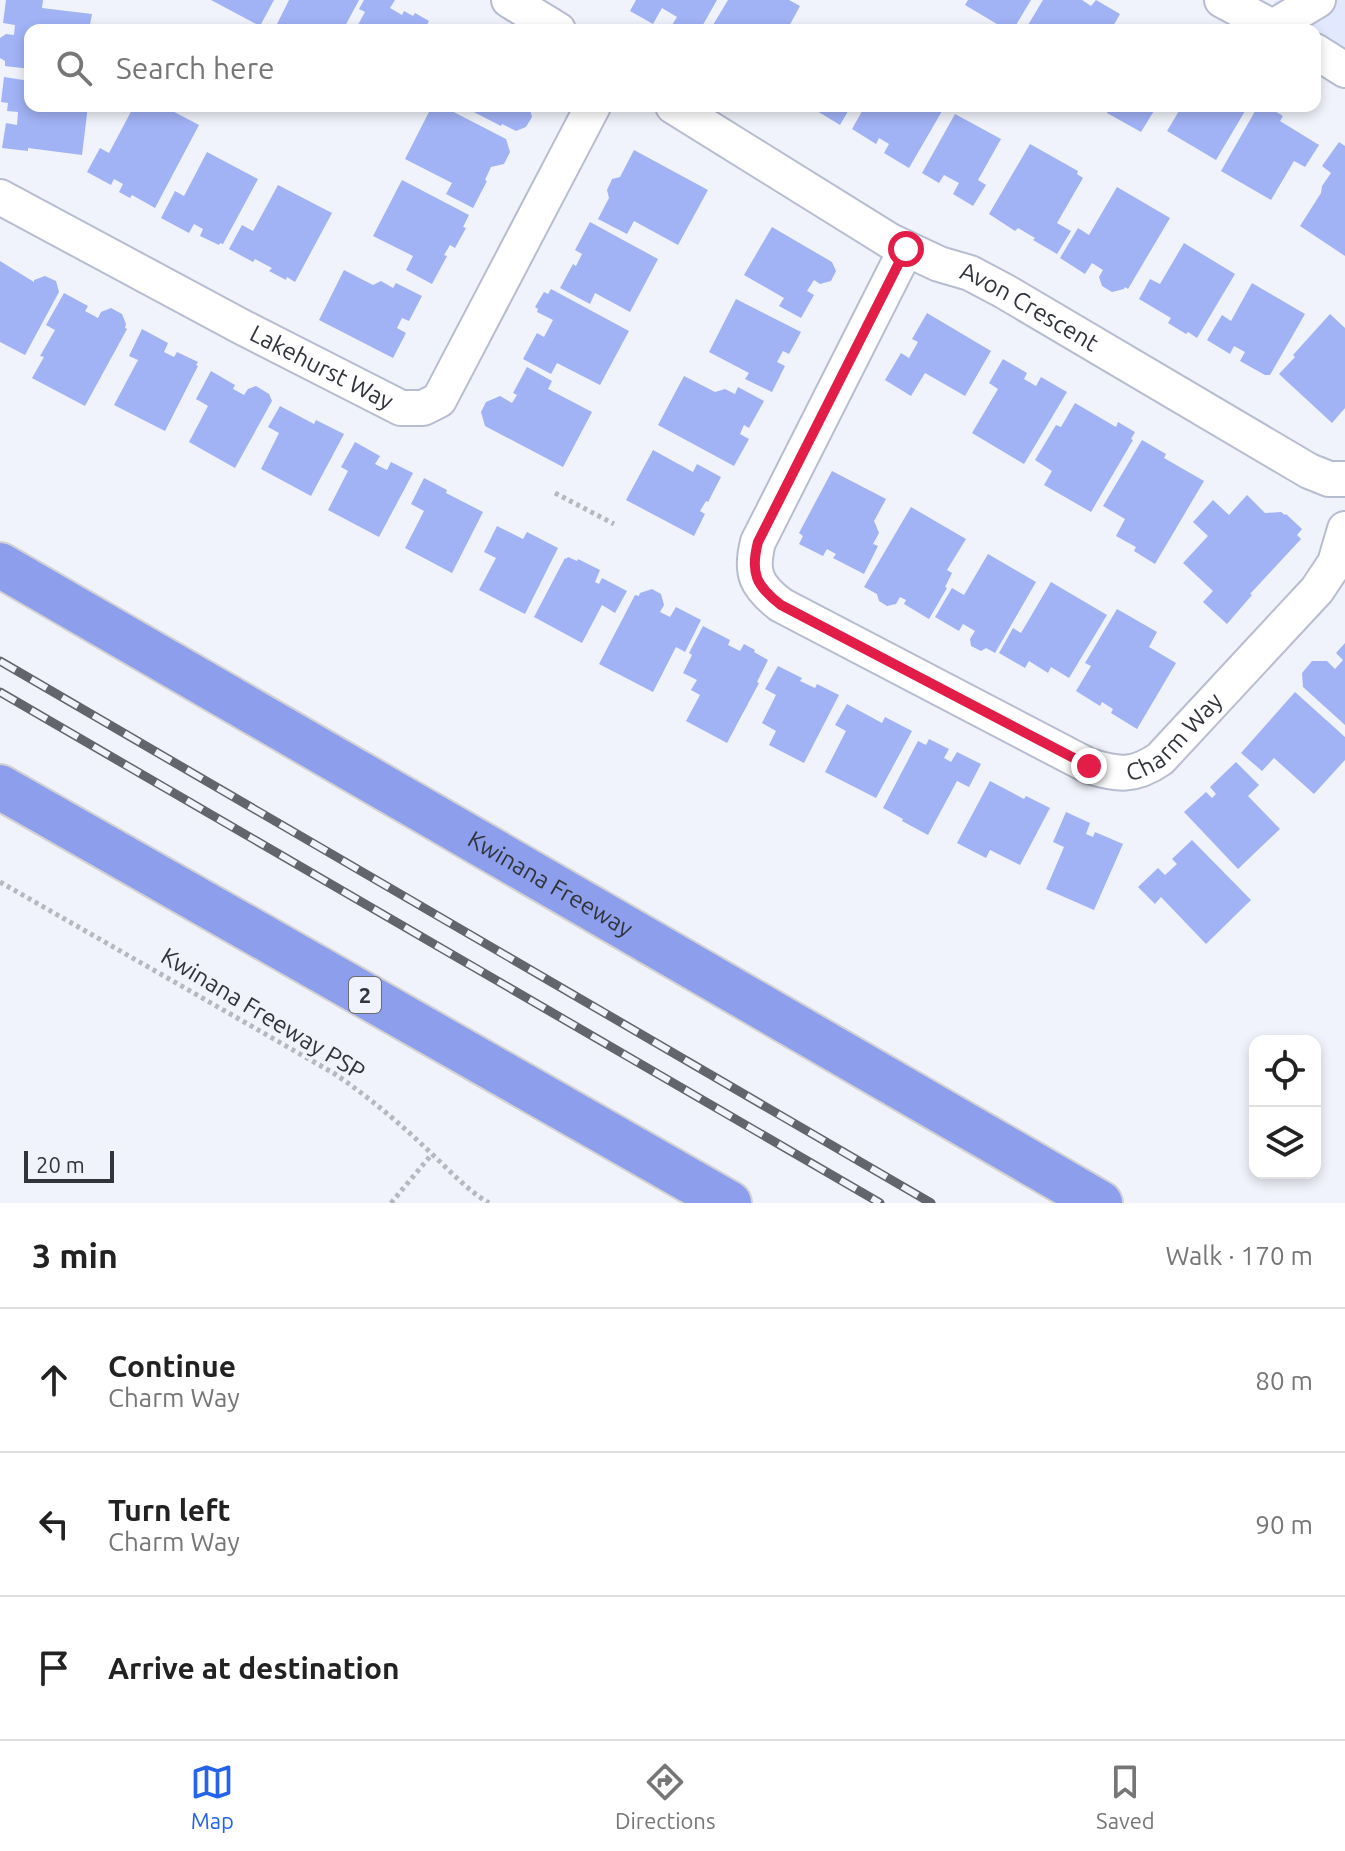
<!DOCTYPE html>
<meta charset="utf-8">
<style>
:root{--surface:#fff;--page:#f6f6f6;--text:#222;--muted:#767676;--line:#e0e0e0;--accent:#2563eb}
body{margin:0;font-family:Ubuntu,sans-serif;background:var(--page);color:var(--text)}
.controls{position:absolute;right:24px;bottom:24px;display:grid;overflow:hidden;border-radius:16px;box-shadow:0 4px 12px #0003}
.controls button{width:72px;height:72px;display:grid;place-items:center;padding:0;border:0;border-bottom:2px solid var(--line);background:var(--surface);color:var(--text);font:40px sans-serif}
.scale{position:absolute;left:24px;bottom:20px;width:90px;box-sizing:border-box;padding-left:8px;border:4px solid #32343c;border-top:0;font-size:22px;line-height:28px;white-space:nowrap;color:#32343c;-webkit-text-stroke:6px #f0f3fb;paint-order:stroke}
.stop{position:absolute;width:24px;height:24px;margin:-18px;border:6px solid #e11d48;border-radius:50%;background:#fff}
.stop.end{background:#e11d48;border-color:#fff;box-shadow:0 2px 8px #0008}
.list{margin:0;padding:0;list-style:none}
h2{display:flex;justify-content:space-between;align-items:center;height:104px;margin:0;padding:0 32px;font-size:34px}
h2 small{font-size:26px;font-weight:400;color:var(--muted)}
.list li{display:grid;grid-template-columns:52px 1fr auto;gap:24px;align-items:center;box-sizing:border-box;height:144px;padding:0 32px;border-top:2px solid var(--line)}
.list b{display:block;font-size:30px;white-space:nowrap}
.list p{margin:0;font-size:26px;white-space:nowrap;color:var(--muted)}
.list em{font-size:26px;font-style:normal;color:var(--muted)}
.icon{flex:none;width:44px;height:44px;fill:none;stroke:currentColor;stroke-width:2;stroke-linecap:round;stroke-linejoin:round}
.map{position:relative;flex:none;width:1345px;height:1203px;overflow:hidden}
.search{position:absolute;background:var(--surface);box-shadow:0 4px 12px #0003;left:24px;right:24px;top:24px;height:88px;display:flex;align-items:center;gap:20px;box-sizing:border-box;padding:0 28px;border-radius:16px;color:var(--muted);font-size:30px}
.sheet{height:536px;background:var(--surface)}
nav{display:flex;justify-content:space-around;align-items:center;box-sizing:border-box;height:112px;border-top:2px solid var(--line);background:var(--surface);font-size:22px;color:var(--muted)}
nav a{display:grid;justify-items:center;gap:4px}
nav .on{color:var(--accent)}
.map>svg:first-child{display:block}
.built{fill:#e2e9ff}
.building{fill:#a1b2f5}
.lines{fill:none;stroke-linecap:round;stroke-linejoin:round}
.minor-casing{stroke:#b7bdd0;stroke-width:38}
.highway-casing{stroke:#d2d2d4;stroke-width:48}
.path{stroke:#b6b8c0;stroke-width:5;stroke-dasharray:4 4;stroke-linecap:butt}
.minor{stroke:#fff;stroke-width:34}
.highway{stroke:#8d9fec;stroke-width:44}
.rail-casing{stroke:#63656d;stroke-width:9}
.rail{stroke:#f0f3fb;stroke-width:6;stroke-dasharray:18;stroke-linecap:butt}
.route{stroke:#e11d48;stroke-width:10}
.labels{text-anchor:middle;stroke-width:6;stroke-linejoin:round;paint-order:stroke}
.shield{fill:#f0f3fb;stroke:#6b6d75;stroke-width:2}
.shield-label{font-size:22px;font-weight:bold;fill:#32343c}
.street-label{font-size:24px;fill:#32343c;stroke:#f0f3fb}
</style>
<div class="map">
<svg width="1345" height="1203" viewBox="0 0 1345 1203">
<rect width="100%" height="100%" fill="#f0f3fb"/>
<path class="built" d="M1279,0h66v55l-30,-17v-8h-11l-11,-8 -20,-20z"/>
<path class="building" d="M6,0h37l-1,8 50,6 -3,16h-59v39l-25,-3v-5l-5,-3v-20l6,-4 8,1 1,-10 -12,-2z
M211,0h63l-14,26z
M289,0h70l-16,30h-69z
M364,0h31l-5,8 12,7 2,-4 9,5 2,-3 14,8 -5,9h-69l10,-18 -6,-3z
M636,0h81l-17,30h-20l-8,-5 5,-8 -15,-9 -9,16 -23,-13z
M728,0h61l11,6 -13,24h-77z
M968,0h63l-18,30h-6l-42,-25z
M1043,0h39l9,6 5,-6 24,14 -9,16h-86z
M4,77l26,4v25h58l-6,49 -54,-7v3l-26,-3 4,-25 11,2 1,-13 -11,-1 1,-8 -7,-1z
M134,106h29l36,19 -44,83 -23,-13 -2,3 -11,-6 4,-8 -9,-5 -3,6 -24,-13 13,-24 9,5z
M432,106h10l64,33 4,13 -6,12 -13,3 -6,13 2,1 -14,27 -27,-14 6,-11 -47,-24z
M462,106h67l3,11 -6,10 -10,4 -14,-7 -1,2z
M820,106h31l-11,19 -23,-14z
M865,106l10,3 1,-3h69l-36,62 -25,-15 5,-9 -10,-6 -3,6 -24,-15z
M1111,106h46l-16,26 -34,-19z
M1182,106h66l-32,54 -49,-29z
M1258,106h8l17,10 -3,5 39,24 -14,22 -11,-6 -23,39 -50,-29z
M955,114l46,25 -23,41 8,5 -13,21 -20,-12 6,-11 -15,-8 -5,8 -17,-10z
M1339,142l6,4v110l-45,-30 21,-33 1,-7 9,-13 -9,-7z
M1030,144l48,27 -1,3 6,4 -26,45 14,8 -14,23 -24,-14 2,-2 -17,-10 -3,3 -26,-17z
M634,150l74,40 -30,55 -44,-24 -7,13 -29,-15 11,-21 -2,-8 5,-11 8,-2z
M207,152l51,27 -35,65 -3,-1 -1,2 -19,-9 3,-7 -9,-5 -5,9 -28,-15 14,-27 9,5z
M402,180l67,35 -6,12 3,1 -11,20 -5,-3 -6,10 3,1 -15,28 -26,-14 7,-14 -40,-20z
M278,185l54,28 -37,69 -8,-5 -1,3 -17,-9 3,-3 -17,-9 -2,3 -24,-13 13,-24 11,6z
M1117,187l53,31 -42,71 -3,-2 -1,2 -12,3 -10,-6 -3,-9 4,-7 -11,-7 -7,11 -25,-16 18,-30 11,7z
M590,222l68,37 -28,53 -35,-19 -5,11 -30,-16 13,-24 3,2 6,-12 -7,-4z
M772,227l60,35 4,9 -5,10 -11,3 -6,-4 -7,11 7,4 -13,23 -22,-12 5,-8 -40,-23z
M1184,243l51,31 -38,64 -9,-6 -2,2 -18,-11 3,-5 -32,-19 11,-20 10,5z
M0,261l34,21v-2l11,-4 11,5 3,11 -34,63 -25,-13z
M344,270l29,15 8,-4 12,7 3,-5 26,13 -13,25 -7,-3 -5,10 9,5 -13,25 -74,-38z
M1252,283l53,31 -35,61h-5l-25,-14 5,-9 -11,-6 -4,8 -23,-14 15,-25 9,6z
M551,289l78,42 -29,54 -43,-22 -6,11 -28,-15 14,-26 7,4 9,-17 -16,-8 1,-3 -3,-2 9,-15 4,2z
M64,293l24,13 -3,5 13,7 3,-6 10,-4 11,6 4,10 -1,4 2,1 -42,77 -53,-28 12,-21 -4,-1 15,-26 -9,-5z
M736,299l65,33 -12,22 -6,-3 -6,11 8,4 -13,26 -27,-13 4,-6 -40,-21z
M927,313l64,38 -26,45 -40,-23 -14,23 -26,-16 16,-27 8,5 9,-16 -6,-3z
M1330,314l15,14v80l-13,15 -53,-49 16,-17 -2,-2z
M142,329l26,14 -4,9 10,5 3,-5 21,10 -2,3 2,1 -33,65 -51,-26 24,-45 -9,-4z
M1003,359l24,14 -3,6 12,7 5,-9 26,15 -43,72 -52,-31 26,-44 -9,-6z
M527,367l25,14 -4,8 44,23 -29,55 -78,-41 -4,-14 5,-10 14,-6 12,7 5,-8 -4,-2z
M211,371l24,14 -2,4 11,6 4,-6 8,-3 13,8 3,7 -37,67 -46,-26 19,-36 -12,-7z
M684,376l31,16 10,-3 10,5 3,-7 26,14 -15,27 -5,-3 -4,9 9,5 -15,27 -76,-41z
M1075,403l41,24 2,-5 17,10 -4,7 2,1 -42,72 -47,-27 8,-14 -17,-11 21,-35 5,2z
M280,406l34,18 2,-4 28,14 -33,62 -50,-27 18,-36 -11,-6z
M1142,440l24,14 -2,4 40,23 -49,83 -21,-13 2,-4 -20,-11 9,-17 -22,-13z
M355,442l25,14 -5,8 12,6 4,-8 22,11 -34,64 -51,-27 20,-39 -7,-4z
M653,450l40,22 4,-8 24,13 -13,25 -2,-1 -6,10 5,3 -11,22 -68,-36z
M832,471l54,28 -12,22 5,12 -6,11 5,2 -14,28 -31,-16 3,-4 -9,-5 -4,7 -24,-12 4,-8 -4,-3z
M424,478l23,12 -1,3 37,19 -31,61 -47,-25 19,-37 -13,-7z
M1247,495l18,18 16,-1 4,3 1,-1 16,15 -5,6 4,4 -51,55 2,1 -25,29 -24,-22 10,-11 -30,-28 25,-27 -15,-14 20,-22 16,15z
M911,507l55,32 -19,31 5,3 -7,14 2,1 -18,31 -25,-15 2,-4 -6,-3 -4,7 -9,2 -8,-5 -2,-7 -13,-7z
M497,526l26,13 4,-7 31,16 -33,66 -46,-24 17,-32 -12,-6z
M988,554l48,28 -41,71 -9,-5 -5,3 -10,-5 -1,-7 5,-8 -12,-7 -4,7 -24,-14 17,-29 12,7z
M568,557l9,4 1,-2 22,11 -5,12 4,2 3,-6 25,13 -12,22 -13,-8 -20,38 -48,-26 31,-59 1,1z
M1051,582l56,33 -38,63 -18,-11 -3,6 -19,-12 -4,7 -26,-15 14,-25 8,5z
M652,589l9,5 3,11 -4,7 10,5 6,-10 25,13 -16,32 -9,-5 -23,45 -54,-28 36,-69 4,1 1,-3z
M1117,609l40,23 -8,15 27,16 -39,66 -26,-16 2,-4 -11,-7 -2,4 -24,-15 15,-25 -6,-3z
M703,626l27,14 -2,5 12,6 4,-7 11,6 -1,2 14,8 -11,22 2,1 -32,60 -41,-22 14,-26 -9,-5 6,-10 -14,-7 9,-18 -3,-2z
M1345,643v82l-42,-38 -1,-14 10,-12h15l8,8 8,-9 -7,-7z
M778,666l24,12 -2,3 15,7 2,-4 22,11 -35,68 -35,-18 7,-14 -14,-8 14,-28 -11,-6z
M1295,692l50,45v23l-31,34 -40,-36 -12,13 -21,-18z
M847,704l35,19 3,-6 27,14 -36,67 -51,-26 21,-41 -11,-6z
M929,739l20,10 -5,9 7,4 6,-10 24,12 -12,23 -12,-6 -29,54 -26,-14 1,-2 -20,-11 35,-67 8,4z
M1236,762l23,23 -11,11 32,33 -42,40 -54,-57 22,-20 6,6 4,-4 -6,-7z
M990,781l34,18 2,-3 24,12 -30,57 -30,-15 -4,8 -29,-15z
M1066,812l24,11 -4,11 7,3 2,-5 28,12 -29,66 -48,-21 18,-42 -11,-5z
M1192,840l59,60 -45,44 -45,-47 -6,7 -17,-17 20,-19 7,7 12,-11 -5,-5z"/>
<g class="lines">
<g class="minor-casing">
<g id="minor">
<path d="M509,0l49,30"/>
<path d="M1222,0l56,30"/>
<path d="M1273,27l45,-27"/>
<path d="M1315,51l30,19"/>
<path id="s1" d="M673,106l217,135 49,23 31,9 34,18 305,180 20,8h16"/>
<path id="s2" d="M0,197l242,130 159,81h22l16,-8 154,-294"/>
<path id="s3" d="M906,249l-148,293c-8,31 -2,44 23,63l308,161c29,9 45,11 71,-7l157,-169 18,-27 10,-34"/>
</g>
</g>
<g class="highway-casing">
<g id="highway">
<path id="s4" d="M0,565l1100,638"/>
<path d="M0,787l729,416"/>
</g>
</g>
<path class="path" d="M555,493l59,31
M0,882l335,192c35,24 67,51 97,80 19,18 35,36 57,49
M391,1203l41,-49"/>
<use href="#minor" class="minor"/>
<use href="#highway" class="highway"/>
<g class="rail-casing">
<path id="rail" d="M0,661l931,542
M0,692l880,511"/>
</g>
<use href="#rail" class="rail"/>
</g>
<g class="lines">
<path class="route" d="M906,249l-148,293c-8,31 -2,44 23,63l308,161"/>
</g>
<g class="labels">
<rect class="shield" x="349" y="977" width="32" height="36" rx="6"/>
<g class="shield-label">
<text x="365" y="1003">2</text>
</g>
<g class="street-label">
<text dy="8" stroke="none"><textPath href="#s1" startOffset="410">Avon Crescent</textPath></text>
<text dy="8" stroke="none"><textPath href="#s2" startOffset="364">Lakehurst Way</textPath></text>
<text dy="8" stroke="none"><textPath href="#s3" startOffset="848">Charm Way</textPath></text>
<text dy="8" stroke="none"><textPath href="#s4" startOffset="636">Kwinana Freeway</textPath></text>
<text transform="translate(263 1014) rotate(31)" y="8">Kwinana Freeway PSP</text>
</g>
</g>
</svg>
<div class="controls">
<button><svg class="icon" aria-label="locate" viewBox="0 0 24 24"><circle cx="12" cy="12" r="6"/><path d="M12 2v4M12 18v4M2 12h4M18 12h4"/></svg></button>
<button><svg class="icon" aria-label="layers" viewBox="0 0 24 24"><path d="M12 4l9 5-9 5-9-5zM3 14l9 5 9-5"/></svg></button>
</div>
<div class="scale">20 m</div>
<div class="stop" style="left:906px;top:249px"></div>
<div class="stop end" style="left:1089px;top:766px"></div>
<div class="search"><svg class="icon" aria-label="search" viewBox="0 0 24 24"><circle cx="10" cy="10" r="6"/><path d="M15 15l6 6"/></svg>Search here</div>
</div>
<section class="sheet">
<h2>3 min<small>Walk · 170 m</small></h2>
<ul class="list">
<li><svg class="icon" aria-label="ahead" viewBox="0 0 24 24"><path d="M12 20V5M6 11l6-6 6 6"/></svg><div><b>Continue</b><p>Charm Way</p></div><em>80 m</em></li>
<li><svg class="icon" aria-label="left" viewBox="0 0 24 24"><path d="M17 20v-9H6M10 6l-5 5 5 5"/></svg><div><b>Turn left</b><p>Charm Way</p></div><em>90 m</em></li>
<li><svg class="icon" aria-label="arrive" viewBox="0 0 24 24"><path d="M6 21V4h12l-3 4 3 4H6"/></svg><div><b>Arrive at destination</b></div></li>
</ul>
</section>
<nav>
<a class="on"><svg class="icon" aria-label="map" viewBox="0 0 24 24"><path d="M3 6l6-2 6 2 6-2v14l-6 2-6-2-6 2zM9 4v14M15 6v14"/></svg>Map</a>
<a><svg class="icon" aria-label="directions" viewBox="0 0 24 24"><path d="M12 3l9 9-9 9-9-9zM9 14v-3h6M13 9l2 2-2 2"/></svg>Directions</a>
<a><svg class="icon" aria-label="saved" viewBox="0 0 24 24"><path d="M7 4h10v16l-5-4-5 4z"/></svg>Saved</a>
</nav>
